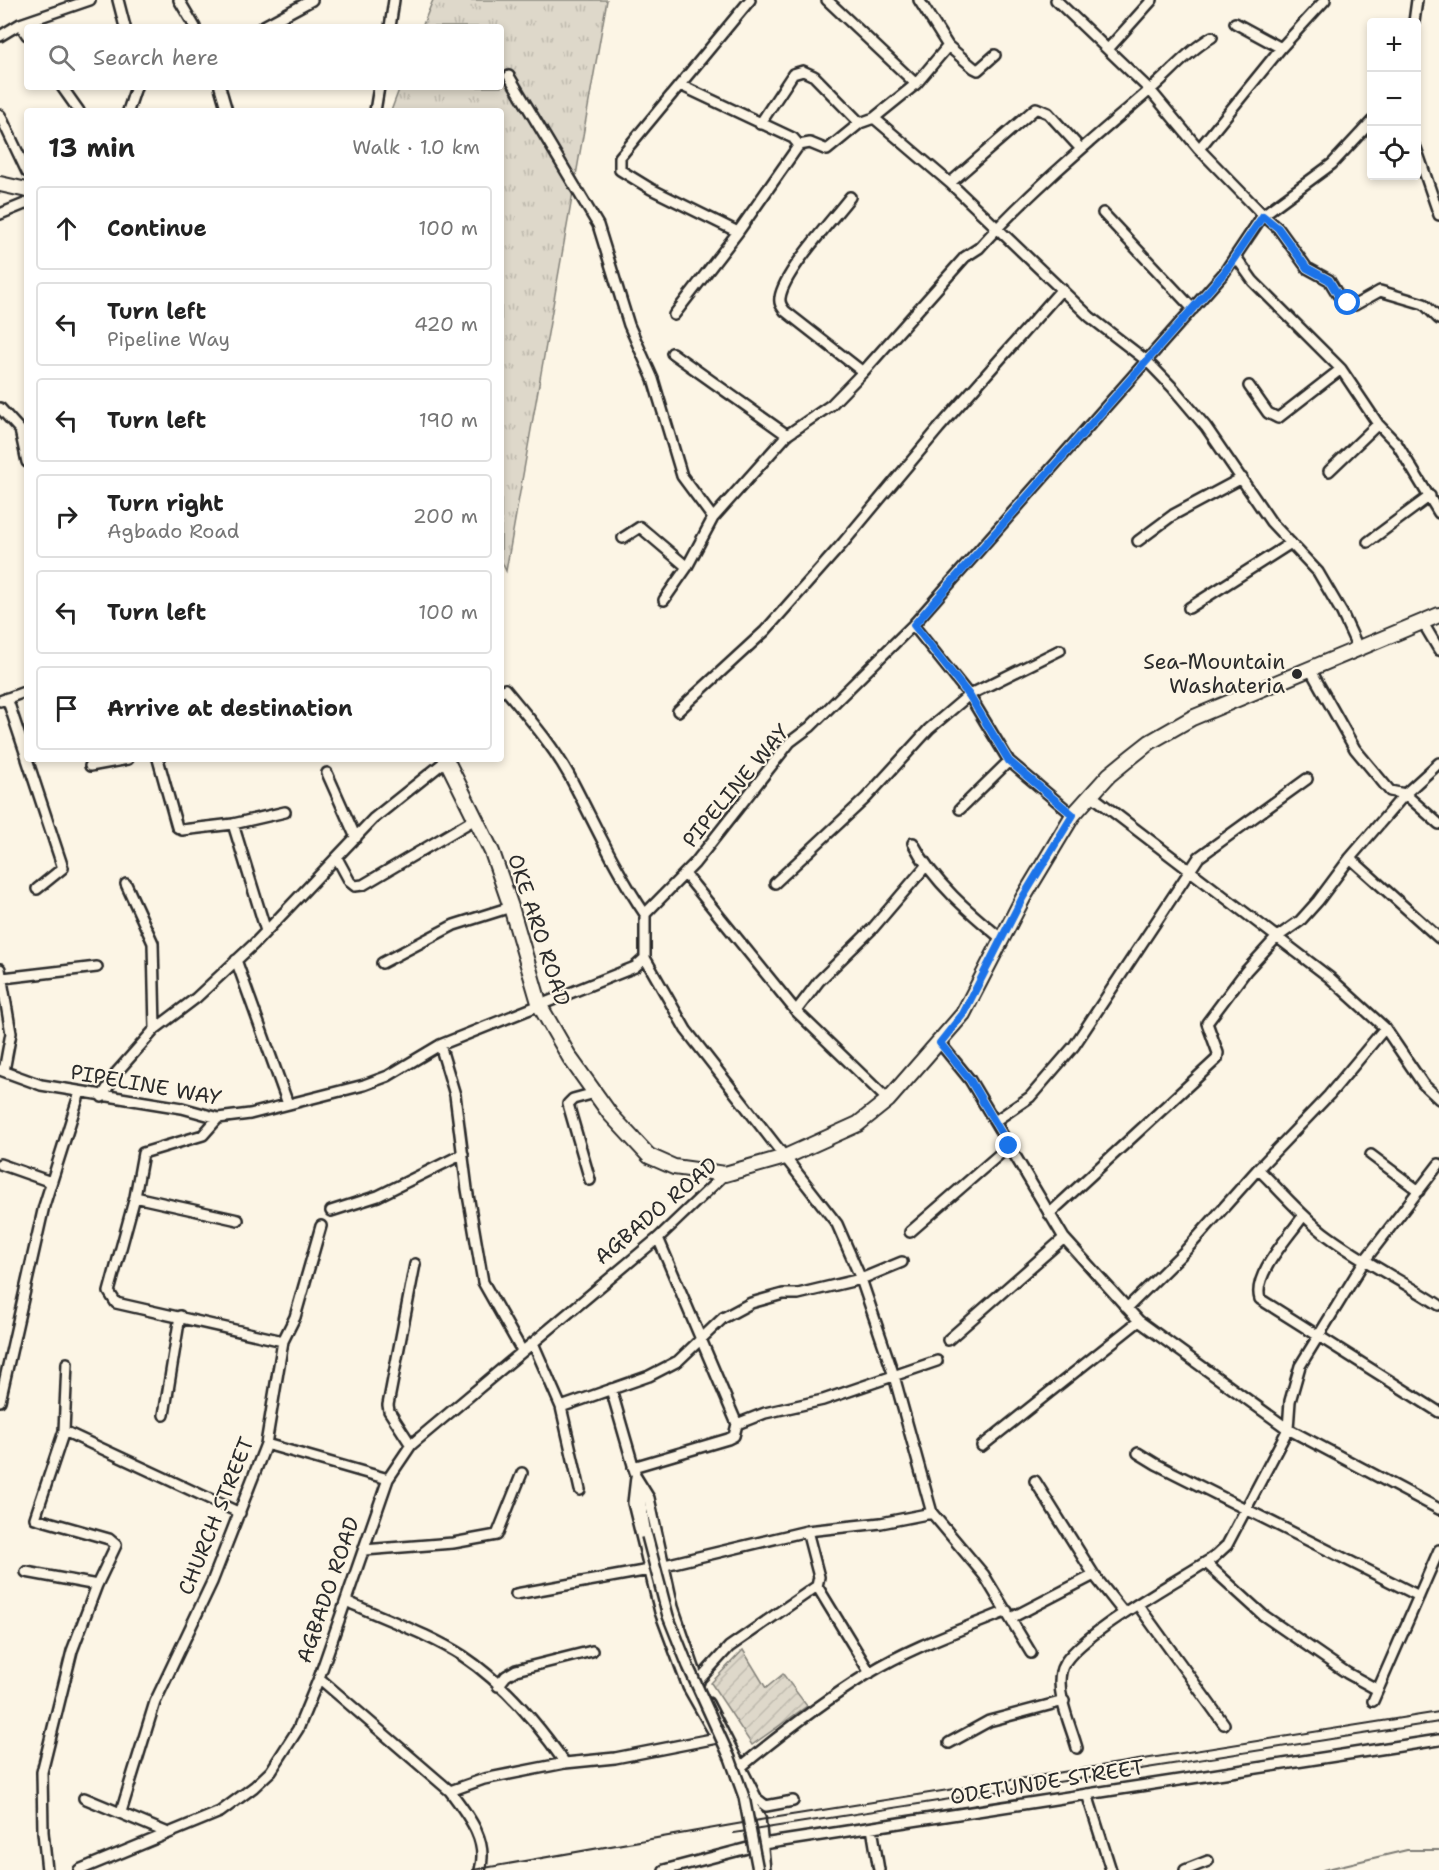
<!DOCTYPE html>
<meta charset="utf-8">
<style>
:root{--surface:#fff;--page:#f6f6f6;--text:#222;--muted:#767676;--line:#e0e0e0}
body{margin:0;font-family:"Shantell Sans",sans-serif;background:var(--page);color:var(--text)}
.controls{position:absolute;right:18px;top:18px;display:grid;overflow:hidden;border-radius:6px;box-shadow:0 3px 9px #0003}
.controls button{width:54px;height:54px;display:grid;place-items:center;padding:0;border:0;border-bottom:2px solid var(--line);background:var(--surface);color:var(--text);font:30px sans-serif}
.stop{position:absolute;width:18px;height:18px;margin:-14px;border:4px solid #1a73e8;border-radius:50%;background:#fff}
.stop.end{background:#1a73e8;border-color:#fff;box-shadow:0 2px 6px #0008}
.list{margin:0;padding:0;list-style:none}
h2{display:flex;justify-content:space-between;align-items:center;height:78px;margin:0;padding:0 24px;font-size:26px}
h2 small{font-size:20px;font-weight:400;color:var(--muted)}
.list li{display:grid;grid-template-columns:39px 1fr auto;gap:18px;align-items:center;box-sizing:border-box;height:84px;margin:0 12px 12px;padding:0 12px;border:2px solid var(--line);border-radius:6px}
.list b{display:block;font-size:22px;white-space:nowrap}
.list p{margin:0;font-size:20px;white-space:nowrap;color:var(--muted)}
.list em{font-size:20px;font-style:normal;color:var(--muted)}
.icon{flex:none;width:33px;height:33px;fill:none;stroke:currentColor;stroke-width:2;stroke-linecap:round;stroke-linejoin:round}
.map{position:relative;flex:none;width:1439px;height:1870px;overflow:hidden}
.search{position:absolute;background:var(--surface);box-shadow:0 3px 9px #0003;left:24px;top:24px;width:480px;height:66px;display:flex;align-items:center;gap:15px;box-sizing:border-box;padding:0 21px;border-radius:6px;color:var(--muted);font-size:22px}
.panel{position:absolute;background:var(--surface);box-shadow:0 3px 9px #0003;left:24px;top:108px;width:480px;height:654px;border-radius:6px}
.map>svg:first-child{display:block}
.grass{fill:url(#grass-tufts);stroke:#84827a;stroke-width:1.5}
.garden{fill:url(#garden-furrows);stroke:#84827a;stroke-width:1.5}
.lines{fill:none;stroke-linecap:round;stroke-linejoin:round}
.stream{stroke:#7d7b74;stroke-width:2}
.street-casing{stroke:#2b2b2b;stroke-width:14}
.secondary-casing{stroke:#2b2b2b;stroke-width:18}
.street{stroke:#fcf5e5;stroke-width:9}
.secondary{stroke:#fcf5e5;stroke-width:14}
.rail{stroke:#2b2b2b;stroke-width:2}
.street-bridge-casing{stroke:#2b2b2b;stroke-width:14;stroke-linecap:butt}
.street-bridge{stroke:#fcf5e5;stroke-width:9}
.route{stroke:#1a73e8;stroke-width:8}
.poi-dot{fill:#2b2b2b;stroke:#fcf5e5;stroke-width:2}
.labels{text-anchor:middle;stroke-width:4.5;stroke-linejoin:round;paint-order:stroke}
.poi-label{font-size:21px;fill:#2b2b2b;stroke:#fcf5e5;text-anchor:end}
.street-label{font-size:21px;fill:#2b2b2b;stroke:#fcf5e5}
</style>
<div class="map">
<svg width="1439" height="1870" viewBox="0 0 1439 1870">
<defs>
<pattern id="grass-tufts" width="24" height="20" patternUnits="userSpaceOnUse" patternTransform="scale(1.5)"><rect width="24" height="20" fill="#ded8ca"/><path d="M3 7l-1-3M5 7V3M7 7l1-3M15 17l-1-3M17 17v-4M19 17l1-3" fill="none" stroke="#bfbaae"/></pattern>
<pattern id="garden-furrows" width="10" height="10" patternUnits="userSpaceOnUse" patternTransform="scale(1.5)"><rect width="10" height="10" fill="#ded8ca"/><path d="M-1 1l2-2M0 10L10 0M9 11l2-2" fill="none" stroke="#bfbaae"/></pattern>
</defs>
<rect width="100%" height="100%" fill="#fcf5e5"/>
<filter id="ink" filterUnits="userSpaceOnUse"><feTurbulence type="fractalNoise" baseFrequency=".0167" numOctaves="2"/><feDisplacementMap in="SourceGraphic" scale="12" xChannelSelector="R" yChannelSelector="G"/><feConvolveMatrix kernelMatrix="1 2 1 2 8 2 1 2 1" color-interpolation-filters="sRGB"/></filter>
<g filter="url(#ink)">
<path class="grass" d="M433,0h174l-101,571 -5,-11v-449h-110l9,-24h101v-60h-79z"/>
<path class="garden" d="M743,1650l23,38 17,-14 24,32 -55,39 -41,-62z"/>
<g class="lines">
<path class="stream" d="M1323,1870l84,-20h32"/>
<g class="street-casing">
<path id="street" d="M118,0l7,27
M179,0l16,27
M750,0l-130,157v13l31,19 87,43 61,-87
M827,0l89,84
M919,0l29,46 26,22 4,2 17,-15
M1056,0l94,90 49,59 64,66 15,13 29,40 22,12 9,15 17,10 25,-14 44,13 15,15
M1414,22l3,-22
M1235,23l46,25
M20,24l7,11
M262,27l50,-27
M390,27l4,-27
M0,36l20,-12 70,-24
M1109,48l43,-48
M509,76l89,149 31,100 24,54 29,97 31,42
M680,85l113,53 6,7 11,-2 17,7 33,-27 14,-5 42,-34 32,-38
M62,87l17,24
M220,87l7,24
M128,111l8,-24
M375,111l4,-24
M0,115l27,57
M874,118l76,65 140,134 57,44 26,27 33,39 65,95 47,50 24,41 17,37
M760,124l33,-50 10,-3 11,5 46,47
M1416,148l23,67
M1199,149l82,-101 44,-48
M950,183l86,-75 12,5 33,36
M850,197c-17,22 -67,76 -70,101 -1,6 2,9 5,13l78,61
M1103,213l90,96
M0,214l27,-11
M1236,257l17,24 88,88 37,55 19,20 42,69
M674,315l64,-83
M672,353l115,82
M1249,386l19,27 10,5 63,-49
M0,408l20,22 7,32
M1329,471l49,-47
M623,538l17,-11 47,40
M1138,541l35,-26 69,-37
M1368,542l62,-46
M664,600l23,-33 26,-49 74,-83 44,-30 32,-33 102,-115 14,-9c51,-57 113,-108 171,-158 21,-18 38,-39 62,-53
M1189,608l102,-65
M1423,623l16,27
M913,625l56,70 40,66 64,54
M1310,669l45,80 35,42 15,3 34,30
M501,692l4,-3c23,28 46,54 64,86 25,47 46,95 76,139
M7,698l20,60
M0,701l27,-10
M678,711l87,-80 78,-88 96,-115 123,-139
M27,759l36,109 -26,21
M158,759l19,68 5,3 51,-6 52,-12
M90,766l38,-7
M327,773l29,65
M1091,795l238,182 56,51 38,56 16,15
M960,809l49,-48
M233,824l33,107
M913,843c20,39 56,69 90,97
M337,858l13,24 5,4 8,-1 112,-66
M1350,858l89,80
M685,874l111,137 92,89
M775,883l91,-85 63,-69 40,-34 91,-45
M126,884l27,59 2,86
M645,958l41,72 151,194 24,55 33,97 38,137 52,62 47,78
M236,960l52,144
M382,963l72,-38 57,-18
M0,969l11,64 -7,38
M3,978l94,-11
M796,1011l23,-30 54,-53 52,-61
M940,1043l30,37 94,158 75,83 149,108 151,80
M440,1045l15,50 12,94 16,93 39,69
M0,1070l41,15 141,23 36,10 32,-4 114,-29 24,-9 52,-31 195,-78 10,-9v-44l50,-51 95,-121 20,-15 103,-102 311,-352 39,-58 69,-51 40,-43
M102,1097l15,-25 38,-43 41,-31 58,-54 119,-125 75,-60
M218,1118l-15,17 -60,18 -8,44 -26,95 7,11 167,38
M995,1121l35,-24 44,-51 125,-189 108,-78
M1371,1155l48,36
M0,1164l51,18
M1258,1169c23,22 45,49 70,67 35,26 75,45 111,69
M590,1180l-22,-76 5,-5 22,-6
M135,1197l103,23
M331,1211l47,-15 85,-42
M1049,1214l168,-155 1,-6 -11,-30 39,-52 31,-34 23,-16 18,-20 32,-43 55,-64 34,-31
M1303,1216c-14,21 -51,59 -43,83l179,113
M910,1232l99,-86
M1127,1308l59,-58 72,-81 71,-74 56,-67
M948,1340l116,-102
M533,1343l28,64 19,83
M611,1389l24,83
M0,1401l44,-195 36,-114
M561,1407l88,-31 29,-15 45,-43 28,-15 32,-9h15l63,-15 41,-17
M164,1415l16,-99
M737,1424l28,-11 58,-13 114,-39
M64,1431l176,82
M266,1444l122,35
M411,1445l-22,-34 -1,-6 27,-141
M982,1446l157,-125
M1138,1453l18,11 263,132
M633,1467l95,-28 6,-3 3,-12 -79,-186
M1035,1481l59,94 30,38
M638,1486l8,48
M364,1550l89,-7 44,-8 25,-62
M1206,1563l57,52 84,58 31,17
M665,1565l142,-34 74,-8 51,-10
M26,1572l71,13
M817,1586l53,87
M516,1594l133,-24
M346,1601c38,18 81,32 117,55 39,26 75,68 102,107
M1138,1605l86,119
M1011,1618l83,-43
M319,1678l131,113c17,23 39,49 30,79
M698,1681l31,-34 88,-61 2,-9 -12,-46
M699,1682l-26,-75 -24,-109 -13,-21 -3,26 27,109 28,75 29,51
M498,1686l8,-10 10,-6 76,-19
M1373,1701l66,-151
M708,1703l49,96 9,7 27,-5
M949,1743l40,-22 75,-20
M1077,1748c-6,-22 -21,-53 -16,-76 5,-32 124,-95 153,-115l13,-12 61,-116 2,-28 10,-35 65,-106 74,-96
M742,1766c40,-33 82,-65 127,-93 42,-26 92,-43 138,-62
M450,1791l34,-12 81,-16 50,-5 102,-20
M744,1794l16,23 5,53
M1087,1794l24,76
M84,1798l84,35
M121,1812l34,-110 57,-120 54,-138 17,-103 12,-24 26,-91
M872,1828l7,42
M47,1870l-4,-38 -1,-60 30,-121 25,-66 19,-40 -7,-6 -74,-21 29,-87 3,-68
M79,1870l141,-58 34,-25 17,-16 27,-42 21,-51 69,-199 23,-34 247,-207 67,-64
M664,1870l99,-26 676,-104
M1185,1870l23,-9"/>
</g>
<g class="secondary-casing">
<path id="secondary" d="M0,184l27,6
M446,759l46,93 19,55 29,99 30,52 40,56 39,42 25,11 51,7 60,-17 73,-33 30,-24 75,-86 60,-116 50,-83 36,-40 22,-18 19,-15 42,-24 247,-103"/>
</g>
<use href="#street" class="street"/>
<use href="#secondary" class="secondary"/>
<path class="rail" d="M734,1833l705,-111
M473,1870l287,-50 679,-108"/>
<g class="street-bridge-casing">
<path id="street-bridge" d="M647,1536l21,80 20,50 42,92 14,39 14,73"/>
</g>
<use href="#street-bridge" class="street-bridge"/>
</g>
</g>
<g class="lines" filter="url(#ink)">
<path class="route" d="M1009,1146l-39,-66 -30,-37 23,-29 60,-117 50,-82 -64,-54 -40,-66 -55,-70 310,-352 39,-57 15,12 29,40 22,12 9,15 10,8"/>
</g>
<circle class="poi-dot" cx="1297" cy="674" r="6"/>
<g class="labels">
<g class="poi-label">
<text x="1285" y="669">Sea-Mountain<tspan x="1285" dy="24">Washateria</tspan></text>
</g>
<g class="street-label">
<text transform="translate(736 786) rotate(-50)" y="7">PIPELINE WAY</text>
<text transform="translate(539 930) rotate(72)" y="7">OKE ARO ROAD</text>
<text transform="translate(146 1085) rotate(10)" y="7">PIPELINE WAY</text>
<text transform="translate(656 1211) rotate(-40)" y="7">AGBADO ROAD</text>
<text transform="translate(216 1516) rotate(-68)" y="7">CHURCH STREET</text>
<text transform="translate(328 1590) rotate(-71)" y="7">AGBADO ROAD</text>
<text transform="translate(1047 1782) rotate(-9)" y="7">ODETUNDE STREET</text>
</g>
</g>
</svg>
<div class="controls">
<button>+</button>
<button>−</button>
<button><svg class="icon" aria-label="locate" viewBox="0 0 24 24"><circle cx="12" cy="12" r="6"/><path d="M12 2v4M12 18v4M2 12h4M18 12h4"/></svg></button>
</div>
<div class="stop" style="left:1348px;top:303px"></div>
<div class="stop end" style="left:1009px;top:1146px"></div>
<div class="search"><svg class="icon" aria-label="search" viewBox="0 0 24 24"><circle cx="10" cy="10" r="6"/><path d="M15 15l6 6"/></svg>Search here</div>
<section class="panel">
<h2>13 min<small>Walk · 1.0 km</small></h2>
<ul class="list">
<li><svg class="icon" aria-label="ahead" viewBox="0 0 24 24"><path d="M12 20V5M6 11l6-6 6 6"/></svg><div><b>Continue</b></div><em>100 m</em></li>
<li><svg class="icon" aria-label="left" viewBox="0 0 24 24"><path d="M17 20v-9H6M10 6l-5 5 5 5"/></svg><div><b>Turn left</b><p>Pipeline Way</p></div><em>420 m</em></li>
<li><svg class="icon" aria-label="left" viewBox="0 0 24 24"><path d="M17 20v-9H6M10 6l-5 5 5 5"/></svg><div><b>Turn left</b></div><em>190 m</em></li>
<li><svg class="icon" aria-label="right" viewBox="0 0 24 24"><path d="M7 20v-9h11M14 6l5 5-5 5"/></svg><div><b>Turn right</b><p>Agbado Road</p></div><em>200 m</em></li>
<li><svg class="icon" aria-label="left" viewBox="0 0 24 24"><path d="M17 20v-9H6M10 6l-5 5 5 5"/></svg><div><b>Turn left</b></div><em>100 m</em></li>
<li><svg class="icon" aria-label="arrive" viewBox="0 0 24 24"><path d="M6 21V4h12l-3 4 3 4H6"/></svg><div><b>Arrive at destination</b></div></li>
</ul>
</section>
</div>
